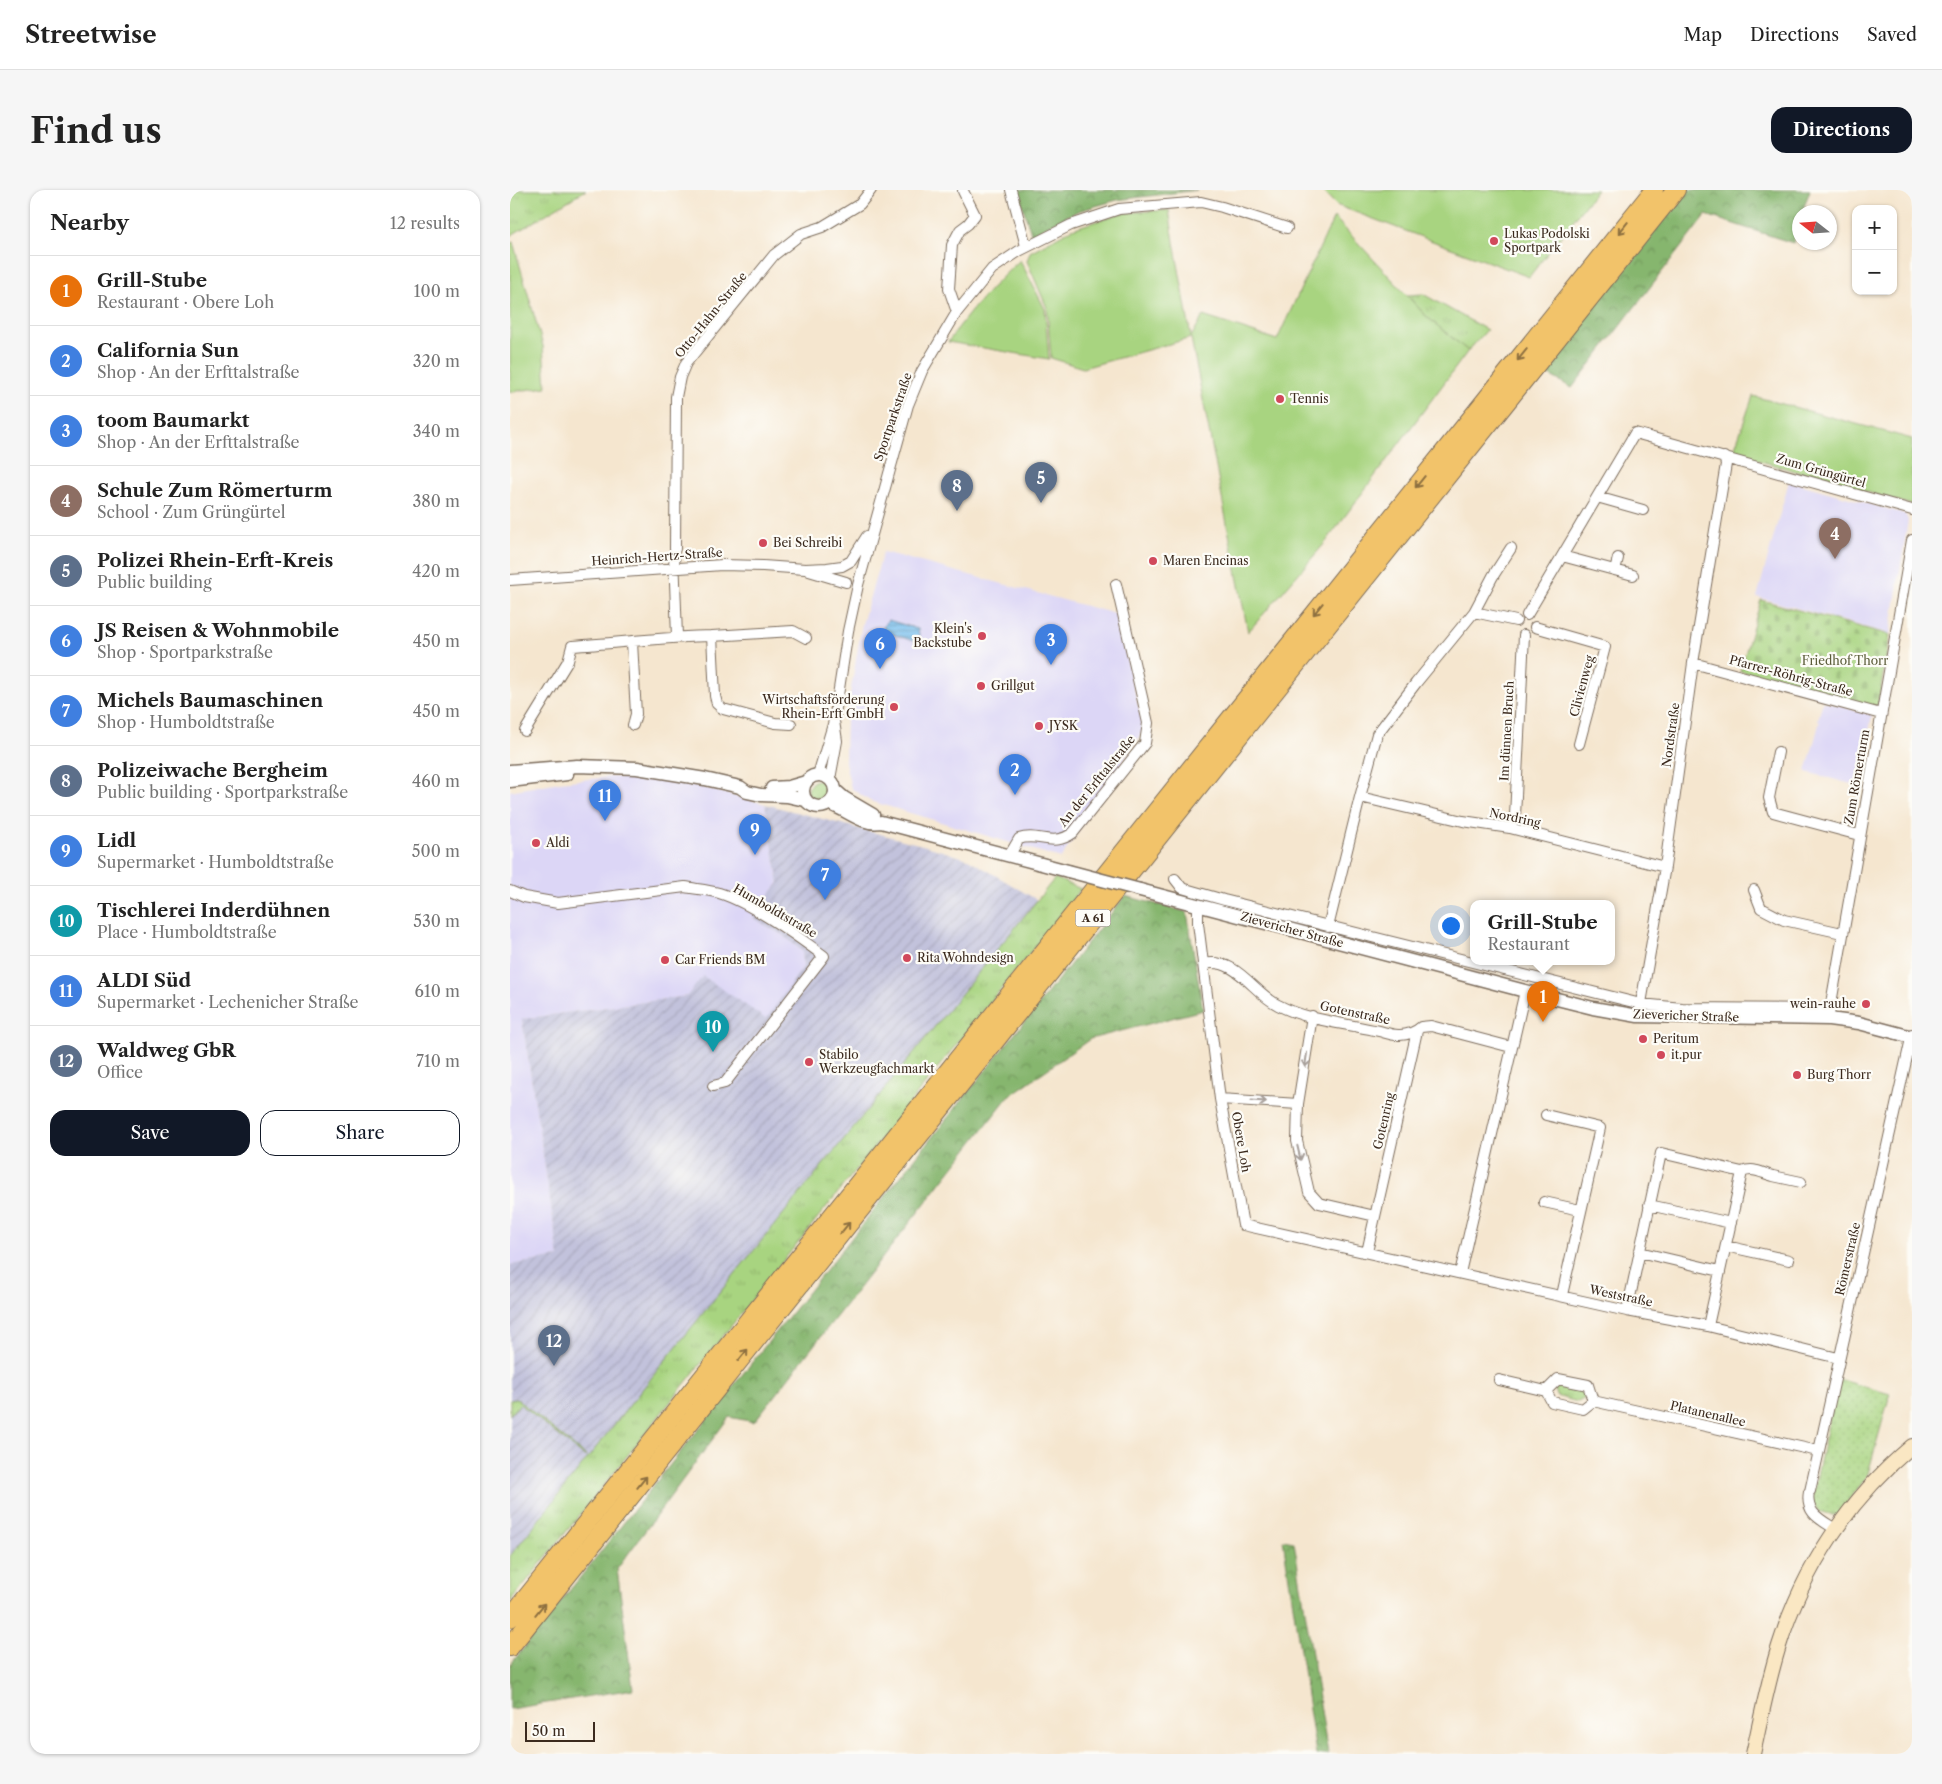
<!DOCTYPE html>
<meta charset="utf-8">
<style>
:root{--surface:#fff;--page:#f6f6f6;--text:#222;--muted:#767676;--line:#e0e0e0;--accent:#111827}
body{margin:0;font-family:"Libre Caslon Text",serif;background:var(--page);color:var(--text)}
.controls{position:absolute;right:15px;top:15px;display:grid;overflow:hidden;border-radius:10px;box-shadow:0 1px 4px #0004}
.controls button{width:45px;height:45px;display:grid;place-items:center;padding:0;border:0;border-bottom:1px solid var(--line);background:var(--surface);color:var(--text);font:25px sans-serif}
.compass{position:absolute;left:1282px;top:15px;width:45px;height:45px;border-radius:50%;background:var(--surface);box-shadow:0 1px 4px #0004;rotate:287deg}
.scale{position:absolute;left:15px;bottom:12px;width:70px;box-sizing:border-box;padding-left:5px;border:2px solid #3b2a1e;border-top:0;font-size:14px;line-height:18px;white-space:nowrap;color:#3b2a1e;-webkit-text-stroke:4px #fdfcf7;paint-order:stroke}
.you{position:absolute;left:940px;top:735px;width:18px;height:18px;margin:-12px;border:4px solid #fff;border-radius:50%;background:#1a73e8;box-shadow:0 0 0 8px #1a73e833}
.badge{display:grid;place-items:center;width:32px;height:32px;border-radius:50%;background:var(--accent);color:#fff;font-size:16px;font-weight:700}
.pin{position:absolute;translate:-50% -41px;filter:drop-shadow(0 1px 2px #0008)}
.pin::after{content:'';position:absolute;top:26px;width:18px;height:15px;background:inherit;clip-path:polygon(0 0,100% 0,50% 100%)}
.popup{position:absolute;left:960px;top:710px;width:145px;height:65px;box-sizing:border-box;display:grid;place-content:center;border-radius:10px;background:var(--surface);filter:drop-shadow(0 1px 4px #0005);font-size:16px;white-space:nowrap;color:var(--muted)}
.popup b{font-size:19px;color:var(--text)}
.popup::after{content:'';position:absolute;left:50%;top:100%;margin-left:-10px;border:10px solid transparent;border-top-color:var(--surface)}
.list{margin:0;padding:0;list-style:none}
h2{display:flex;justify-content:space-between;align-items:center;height:65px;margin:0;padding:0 20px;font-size:21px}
h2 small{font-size:16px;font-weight:400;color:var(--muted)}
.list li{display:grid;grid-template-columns:32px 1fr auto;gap:15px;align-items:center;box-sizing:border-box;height:70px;padding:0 20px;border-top:1px solid var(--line)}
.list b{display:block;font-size:19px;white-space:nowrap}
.list p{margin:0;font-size:16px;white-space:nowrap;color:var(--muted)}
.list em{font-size:16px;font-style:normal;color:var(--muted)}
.actions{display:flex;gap:10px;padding:15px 20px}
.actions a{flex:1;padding:11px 0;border:1px solid var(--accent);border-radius:15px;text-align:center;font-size:18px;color:var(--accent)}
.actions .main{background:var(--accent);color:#fff}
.map{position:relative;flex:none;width:1402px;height:1564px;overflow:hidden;border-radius:15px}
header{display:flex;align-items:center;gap:30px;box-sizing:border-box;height:70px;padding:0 25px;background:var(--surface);border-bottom:1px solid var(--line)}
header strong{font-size:24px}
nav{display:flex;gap:28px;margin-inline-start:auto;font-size:18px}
.intro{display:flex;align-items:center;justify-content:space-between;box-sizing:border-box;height:120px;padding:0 30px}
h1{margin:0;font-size:35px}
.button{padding:12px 22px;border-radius:15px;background:var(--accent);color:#fff;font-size:18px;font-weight:700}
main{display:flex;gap:30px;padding:0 30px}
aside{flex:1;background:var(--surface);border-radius:15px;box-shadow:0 1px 4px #0004}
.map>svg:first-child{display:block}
.built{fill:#dcd6f6}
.industrial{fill:url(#industrial-furrows)}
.grass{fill:url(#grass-tufts);stroke:#727f4f}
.forest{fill:url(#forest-crowns);stroke:#607046}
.cemetery{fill:url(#cemetery-stones);stroke:#727f4f}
.park{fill:#a8d480;stroke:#727f4f}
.garden{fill:url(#garden-dots);stroke:#727f4f}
.water{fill:url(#water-rules);stroke:#587486}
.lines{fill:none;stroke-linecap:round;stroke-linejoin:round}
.minor-casing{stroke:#7c6c5c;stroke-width:12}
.tertiary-casing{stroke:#7c6c5c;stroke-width:15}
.secondary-casing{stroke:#7c6c5c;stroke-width:16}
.motorway-casing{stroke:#7c6c5c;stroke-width:20}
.minor{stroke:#fff;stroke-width:10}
.tertiary{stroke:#fff;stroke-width:12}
.secondary{stroke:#fae7c3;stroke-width:14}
.motorway{stroke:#f2c36a;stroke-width:18}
.tertiary-bridge-casing{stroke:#7c6c5c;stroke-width:15;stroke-linecap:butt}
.tertiary-bridge{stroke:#fff;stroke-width:12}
.oneway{stroke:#8d6f40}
.oneway2{stroke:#a79f9a}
.poi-dot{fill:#d1495b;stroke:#fdfcf7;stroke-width:2}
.labels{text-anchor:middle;stroke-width:4.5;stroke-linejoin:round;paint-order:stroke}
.shield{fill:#fdfcf7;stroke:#75695f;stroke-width:1}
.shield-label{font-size:11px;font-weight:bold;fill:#3b2a1e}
.poi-label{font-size:12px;fill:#3b2a1e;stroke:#fdfcf7;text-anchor:start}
.street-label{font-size:12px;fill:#3b2a1e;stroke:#fdfcf7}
.park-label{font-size:12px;fill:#5c5d3b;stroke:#fdfcf7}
</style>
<header>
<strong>Streetwise</strong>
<nav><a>Map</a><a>Directions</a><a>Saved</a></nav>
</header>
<div class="intro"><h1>Find us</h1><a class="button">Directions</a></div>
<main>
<aside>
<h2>Nearby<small>12 results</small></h2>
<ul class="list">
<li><span class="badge" style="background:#e8710a">1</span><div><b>Grill-Stube</b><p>Restaurant · Obere Loh</p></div><em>100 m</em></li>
<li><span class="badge" style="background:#3f7fe0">2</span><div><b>California Sun</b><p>Shop · An der Erfttalstraße</p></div><em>320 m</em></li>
<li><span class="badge" style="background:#3f7fe0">3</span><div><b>toom Baumarkt</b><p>Shop · An der Erfttalstraße</p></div><em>340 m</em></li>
<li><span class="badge" style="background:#8d6e63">4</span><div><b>Schule Zum Römerturm</b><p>School · Zum Grüngürtel</p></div><em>380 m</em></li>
<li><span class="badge" style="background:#5c6f8a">5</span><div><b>Polizei Rhein-Erft-Kreis</b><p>Public building</p></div><em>420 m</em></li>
<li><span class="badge" style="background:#3f7fe0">6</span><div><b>JS Reisen &amp; Wohnmobile</b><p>Shop · Sportparkstraße</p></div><em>450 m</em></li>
<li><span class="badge" style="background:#3f7fe0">7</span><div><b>Michels Baumaschinen</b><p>Shop · Humboldtstraße</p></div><em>450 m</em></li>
<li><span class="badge" style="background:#5c6f8a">8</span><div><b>Polizeiwache Bergheim</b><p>Public building · Sportparkstraße</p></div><em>460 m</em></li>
<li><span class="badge" style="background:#3f7fe0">9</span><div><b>Lidl</b><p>Supermarket · Humboldtstraße</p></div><em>500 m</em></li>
<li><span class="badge" style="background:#0f9aa8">10</span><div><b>Tischlerei Inderdühnen</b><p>Place · Humboldtstraße</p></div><em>530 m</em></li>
<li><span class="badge" style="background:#3f7fe0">11</span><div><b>ALDI Süd</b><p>Supermarket · Lechenicher Straße</p></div><em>610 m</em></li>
<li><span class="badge" style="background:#5c6f8a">12</span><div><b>Waldweg GbR</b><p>Office</p></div><em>710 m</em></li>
</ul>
<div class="actions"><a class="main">Save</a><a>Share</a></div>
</aside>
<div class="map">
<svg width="1402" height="1564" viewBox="0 0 1402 1564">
<defs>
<pattern id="industrial-furrows" width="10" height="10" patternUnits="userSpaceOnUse" patternTransform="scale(1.25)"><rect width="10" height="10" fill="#c2c2dc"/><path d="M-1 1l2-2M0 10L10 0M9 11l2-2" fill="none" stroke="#a8a7bc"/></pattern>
<pattern id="grass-tufts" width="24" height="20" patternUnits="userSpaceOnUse" patternTransform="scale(1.25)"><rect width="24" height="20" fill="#a8d480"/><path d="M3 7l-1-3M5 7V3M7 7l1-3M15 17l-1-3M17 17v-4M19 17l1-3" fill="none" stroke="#92b66e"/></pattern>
<pattern id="forest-crowns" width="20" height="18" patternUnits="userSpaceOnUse" patternTransform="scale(1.25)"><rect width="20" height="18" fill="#86b66e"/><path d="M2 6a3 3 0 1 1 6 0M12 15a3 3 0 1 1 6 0" fill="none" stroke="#6f945a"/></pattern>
<pattern id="cemetery-stones" width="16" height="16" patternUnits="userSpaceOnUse" patternTransform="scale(1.25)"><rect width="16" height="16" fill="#a8d480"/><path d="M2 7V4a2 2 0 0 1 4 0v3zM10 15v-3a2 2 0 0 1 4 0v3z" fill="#92b66e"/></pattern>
<pattern id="garden-dots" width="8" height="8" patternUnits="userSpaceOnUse" patternTransform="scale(1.25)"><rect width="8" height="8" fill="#a8d480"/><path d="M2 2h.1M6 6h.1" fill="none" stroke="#92b66e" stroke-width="1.8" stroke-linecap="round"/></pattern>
<pattern id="water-rules" width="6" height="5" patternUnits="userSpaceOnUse" patternTransform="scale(1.25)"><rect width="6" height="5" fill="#76beee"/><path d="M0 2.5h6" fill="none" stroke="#629bc0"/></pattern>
</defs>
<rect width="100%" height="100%" fill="#fdfcf7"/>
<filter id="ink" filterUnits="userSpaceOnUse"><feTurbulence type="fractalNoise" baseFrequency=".02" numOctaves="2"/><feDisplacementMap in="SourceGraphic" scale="10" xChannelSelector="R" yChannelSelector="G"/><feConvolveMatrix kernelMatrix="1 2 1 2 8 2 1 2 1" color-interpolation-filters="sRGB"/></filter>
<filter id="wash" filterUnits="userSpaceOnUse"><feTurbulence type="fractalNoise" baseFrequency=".0096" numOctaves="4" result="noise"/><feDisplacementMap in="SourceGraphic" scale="20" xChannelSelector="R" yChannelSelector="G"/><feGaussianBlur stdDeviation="1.12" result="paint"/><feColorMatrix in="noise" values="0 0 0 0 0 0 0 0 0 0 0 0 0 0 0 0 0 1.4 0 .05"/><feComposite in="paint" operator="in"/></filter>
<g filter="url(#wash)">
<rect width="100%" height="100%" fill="#f5e6cf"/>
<path class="built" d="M1279,291l116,33 3,6 -18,114 -133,-37z
M373,362l233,62 28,115 -83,129 -191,-57 -19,-13 -6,-26 1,-43 16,-95z
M1313,511l49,14 -13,71 -53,-14 14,-51 -2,-1z
M100,587l39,1 45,7 71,19 14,79 -18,22 -8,13 31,18 18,15 1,16 -37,53 -63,-43 -16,19 -165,23 37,238 -49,8v-474l50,-9z"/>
<path class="industrial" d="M255,614l161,42 42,13 69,41 -527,656v-291l49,-8 -37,-238 165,-23 16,-20 63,43 37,-52 -1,-16 -18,-15 -31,-18 8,-13 18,-22z"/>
<path class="grass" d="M0,0h76l-76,46z
M913,104l64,36 -19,21 -41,-34 -20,-22z
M298 601a11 11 0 1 1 22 0a11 11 0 1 1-22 0Z
M545,688l26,11 -571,713v-46l173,-218z
M1051,1196l22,5 2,7 -7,4 -22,-6 -2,-7z
M7,1209l69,57 -1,1 -65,-53 -10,11v-15z"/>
<path class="forest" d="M508,0h179l-80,10 -39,11 -47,23z
M1174,0h126l-8,22h-2l-1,10 -6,21 -87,-28 -134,173 -30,-17z
M615,706l62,16 16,98 -113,29 -82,58 -254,325 -25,-5 -112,152 16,120 -123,20v-44z
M773,1350l11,2 34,212h-12z"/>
<path class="cemetery" d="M1251,410l129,35 -13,74 -137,-38z"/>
<path class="park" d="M812,0h275l-68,87 -193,-72z
M659,20c6,42 15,84 22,127l12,-21 74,24 57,-123 93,100 41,34 -143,192 -77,89 -57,-294 -108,30 -32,-10 -4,-50 -20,-47 3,-9 42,-23 49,-16z
M3,52l30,104 3,41 -36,5v-149z
M510,70l25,49 4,50 -101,-17c23,-33 43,-55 72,-82z
M1243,206l159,43v66l-179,-52z"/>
<path class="garden" d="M1328,1189l52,15 -23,83 -30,38c-15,0 -20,-2 -25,-16z"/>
<path class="water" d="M378,430l30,9 1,6 -2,5 -3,1 -28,-9 -3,-3 2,-6z"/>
</g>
<g filter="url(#ink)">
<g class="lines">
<g class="minor-casing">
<path id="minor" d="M501,0l15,56
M447,122l-8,-23 3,-44 8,-15 8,-6 7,-9 -12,-24
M1087,307l46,13
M165,359l1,-152 4,-20 6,-14 88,-108 27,-21 21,-7 38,-23 11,-14
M164,364l3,83
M1052,366l71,19
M1105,380l3,-12
M299,381l37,11
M0,390l212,-15 41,1 42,3 22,-1 15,-2 9,-5 16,-25
M964,422l19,-36 18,-28
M1017,425l108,-182 277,77
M1025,437l70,20 -26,97
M202,446l81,-5 13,7
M122,452l4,72 -3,11
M1183,473l188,51
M15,541l43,-70 4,-15c47,-3 93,-9 140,-10l3,60 2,8 6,5 52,14 16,1
M1268,562l-9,46 4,14 86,23
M308,585l16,-54 14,-90 10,-46 50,-180 14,-34 35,-59 35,-43 27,-18 52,-26 48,-16 82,-7 21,5 65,21
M320,589l7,-38 -3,-20
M850,607l103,24 47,7 155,39
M1000,638l5,-12 9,-181
M499,666l10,-17c19,-7 33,9 54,-6l72,-90 3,-20 -32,-139
M665,689l7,9 42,12 417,104 41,4 147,1
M1244,700l7,18 23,12 58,13
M0,701l14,6 34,6 127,-16c11,2 23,3 34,6 33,10 77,42 105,63l-99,127 -12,3
M688,715v18l22,176 23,126 384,86 81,15 130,32
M818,737l32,-130 17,-63 39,-51 58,-71 42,9
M694,774c33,-7 48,28 74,41 28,15 65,18 96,25 8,1 18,6 26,5 7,0 16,-3 21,-8l10,-1 80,21
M1130,819l25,-142 28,-204 33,-199 -2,-7
M1319,825l83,-475
M802,826l-14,88 -1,37 12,51 10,11 56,13
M710,909l78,5
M1036,925l54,13 -38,167
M1232,982c12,-5 19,1 31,4 9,2 19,4 28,6
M1034,1012l36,8
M1139,1015l82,18
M1216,1056l63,14
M857,1062l50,-221
M1129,1062l81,19
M950,1083l65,-282
M1117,1121l34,-158 81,19 -34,154
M989,1190l47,11 6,11 31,7 10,-8 225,50
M1036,1201l12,-12 30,6 5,16
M1300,1301l102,-457
M1299,1302c-4,21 11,27 26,37"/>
</g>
<g class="tertiary-casing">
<path id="tertiary" d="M0,581l67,-5 60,2 68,11 35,8 7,5 14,3 26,1 18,4
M293 601a16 16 0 1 1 32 0a16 16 0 1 1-32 0Z
M0,591l57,-7
M262,598l17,-1 17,-5
M326,601l8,7 29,17
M320,614c16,5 33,22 51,18l187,49
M630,700l385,101 68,17 45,8 191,3 30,4 53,14"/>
</g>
<g class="secondary-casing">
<path id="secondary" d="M1243,1564c8,-36 15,-73 26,-108 24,-78 70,-147 133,-200"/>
</g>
<g class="motorway-casing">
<path id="motorway" d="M0,1428l1144,-1428
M0,1457l1166,-1457"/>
</g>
<use href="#minor" class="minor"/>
<use href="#tertiary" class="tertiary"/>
<use href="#secondary" class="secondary"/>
<use href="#motorway" class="motorway"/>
<g class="tertiary-bridge-casing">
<path id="tertiary-bridge" d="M558,681l72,19"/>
</g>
<use href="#tertiary-bridge" class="tertiary-bridge"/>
</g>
<defs><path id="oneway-shaft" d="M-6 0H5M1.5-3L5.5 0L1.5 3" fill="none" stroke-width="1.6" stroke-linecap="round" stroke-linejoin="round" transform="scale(1.25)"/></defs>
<g class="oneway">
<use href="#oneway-shaft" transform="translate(1113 38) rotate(129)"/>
<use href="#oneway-shaft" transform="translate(1012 165) rotate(129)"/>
<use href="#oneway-shaft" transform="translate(910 292) rotate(129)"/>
<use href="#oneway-shaft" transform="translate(808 419) rotate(129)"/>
<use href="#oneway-shaft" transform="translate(335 1038) rotate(-51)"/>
<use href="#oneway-shaft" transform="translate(233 1165) rotate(-51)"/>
<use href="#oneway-shaft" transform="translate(132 1292) rotate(-51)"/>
<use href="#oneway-shaft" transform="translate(30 1419) rotate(-51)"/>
</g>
<g class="oneway2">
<use href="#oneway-shaft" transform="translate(796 870) rotate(98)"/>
<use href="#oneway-shaft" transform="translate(749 911) rotate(4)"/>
<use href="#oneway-shaft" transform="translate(789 963) rotate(77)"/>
</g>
</g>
<g class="poi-dot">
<circle cx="984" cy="51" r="5"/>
<circle cx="770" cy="209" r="5"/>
<circle cx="253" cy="353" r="5"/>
<circle cx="643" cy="371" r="5"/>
<circle cx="472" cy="446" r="5"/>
<circle cx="471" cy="496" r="5"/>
<circle cx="384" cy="517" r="5"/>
<circle cx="529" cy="536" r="5"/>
<circle cx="26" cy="653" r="5"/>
<circle cx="397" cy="768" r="5"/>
<circle cx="155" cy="770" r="5"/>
<circle cx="1356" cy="814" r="5"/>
<circle cx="1133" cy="849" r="5"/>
<circle cx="1151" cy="865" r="5"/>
<circle cx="299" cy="872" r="5"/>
<circle cx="1287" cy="885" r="5"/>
</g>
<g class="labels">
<rect class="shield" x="565.5" y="719.5" width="35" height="17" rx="4"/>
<g class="shield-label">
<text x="583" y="732">A 61</text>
</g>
<g class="poi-label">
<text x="994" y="48">Lukas Podolski<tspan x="994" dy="14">Sportpark</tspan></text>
<text x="780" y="213">Tennis</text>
<text x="263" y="357">Bei Schreibi</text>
<text x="653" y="375">Maren Encinas</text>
<text x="462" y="443" text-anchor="end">Klein's<tspan x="462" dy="14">Backstube</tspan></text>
<text x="481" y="500">Grillgut</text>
<text x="374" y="514" text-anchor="end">Wirtschaftsförderung<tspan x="374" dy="14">Rhein-Erft GmbH</tspan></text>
<text x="539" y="540">JYSK</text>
<text x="36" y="657">Aldi</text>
<text x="407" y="772">Rita Wohndesign</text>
<text x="165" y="774">Car Friends BM</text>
<text x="1346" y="818" text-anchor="end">wein-rauhe</text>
<text x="1143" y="853">Peritum</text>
<text x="309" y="869">Stabilo<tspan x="309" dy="14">Werkzeugfachmarkt</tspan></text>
<text x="1161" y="869">it.pur</text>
<text x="1297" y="889">Burg Thorr</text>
</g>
<g class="street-label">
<text transform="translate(201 125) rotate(-51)" y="4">Otto-Hahn-Straße</text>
<text transform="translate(383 227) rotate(-71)" y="4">Sportparkstraße</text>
<text transform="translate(1311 281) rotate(16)" y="4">Zum Grüngürtel</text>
<text transform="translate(147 367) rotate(-4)" y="4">Heinrich-Hertz-Straße</text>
<text transform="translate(1281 486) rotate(15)" y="4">Pfarrer-Röhrig-Straße</text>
<text transform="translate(1072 496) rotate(-75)" y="4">Clivienweg</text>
<text transform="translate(997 541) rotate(-87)" y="4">Im dünnen Bruch</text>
<text transform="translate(1161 545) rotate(-82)" y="4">Nordstraße</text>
<text transform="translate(1347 587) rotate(-80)" y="4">Zum Römerturm</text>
<text transform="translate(587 591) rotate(-51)" y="4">An der Erfttalstraße</text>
<text transform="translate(1005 628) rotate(12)" y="4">Nordring</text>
<text transform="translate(265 721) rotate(30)" y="4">Humboldtstraße</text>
<text transform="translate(782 740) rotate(15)" y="4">Zievericher Straße</text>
<text transform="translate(845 823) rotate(12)" y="4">Gotenstraße</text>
<text transform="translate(1176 826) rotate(2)" y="4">Zievericher Straße</text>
<text transform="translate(874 931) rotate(-77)" y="4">Gotenring</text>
<text transform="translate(731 952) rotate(80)" y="4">Obere Loh</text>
<text transform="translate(1338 1069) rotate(-77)" y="4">Römerstraße</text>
<text transform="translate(1111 1106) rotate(12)" y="4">Weststraße</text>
<text transform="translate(1198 1224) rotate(13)" y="4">Platanenallee</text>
</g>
<g class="park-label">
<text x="1335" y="475">Friedhof Thorr</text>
</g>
</g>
</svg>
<div class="controls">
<button>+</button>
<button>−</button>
</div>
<svg class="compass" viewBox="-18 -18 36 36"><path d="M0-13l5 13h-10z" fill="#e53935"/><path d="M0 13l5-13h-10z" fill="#767676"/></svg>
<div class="scale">50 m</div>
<div class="you"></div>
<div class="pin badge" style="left:1033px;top:832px;background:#e8710a">1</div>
<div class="popup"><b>Grill-Stube</b>Restaurant</div>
<div class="pin badge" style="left:505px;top:605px;background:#3f7fe0">2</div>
<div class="pin badge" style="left:541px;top:475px;background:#3f7fe0">3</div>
<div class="pin badge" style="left:1325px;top:369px;background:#8d6e63">4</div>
<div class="pin badge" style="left:531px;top:313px;background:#5c6f8a">5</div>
<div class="pin badge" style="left:370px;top:479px;background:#3f7fe0">6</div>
<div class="pin badge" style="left:315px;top:710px;background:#3f7fe0">7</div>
<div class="pin badge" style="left:447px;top:321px;background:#5c6f8a">8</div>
<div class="pin badge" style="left:245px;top:665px;background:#3f7fe0">9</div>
<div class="pin badge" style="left:203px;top:862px;background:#0f9aa8">10</div>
<div class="pin badge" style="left:95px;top:631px;background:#3f7fe0">11</div>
<div class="pin badge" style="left:44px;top:1176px;background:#5c6f8a">12</div>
</div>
</main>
